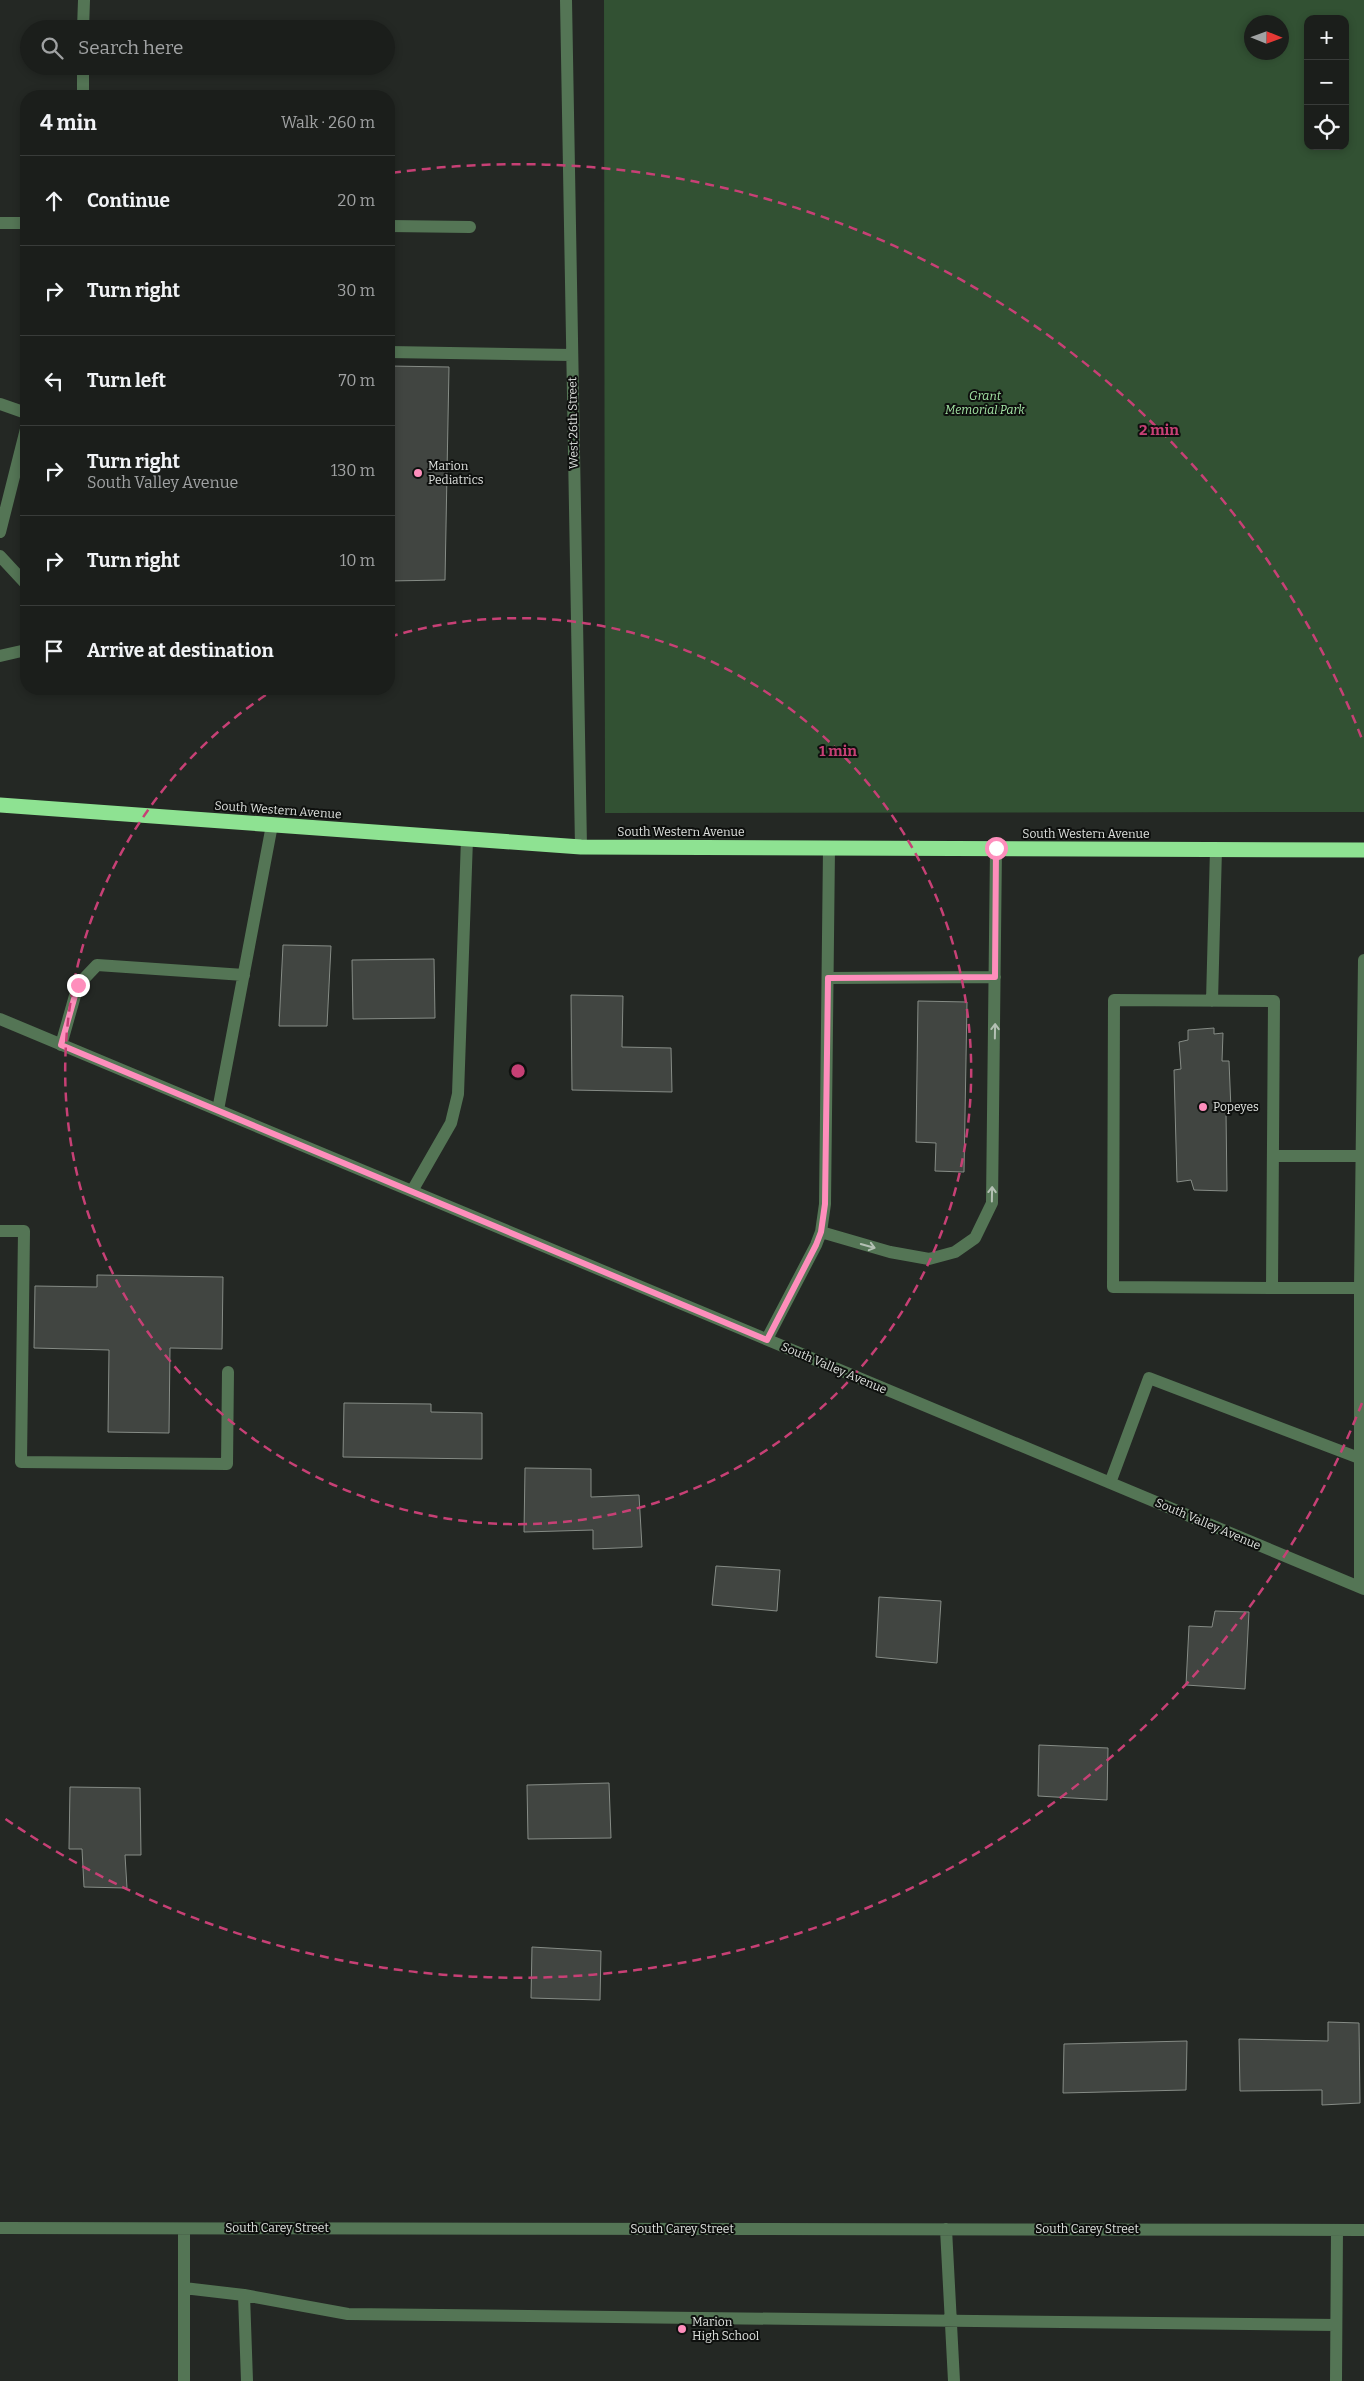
<!DOCTYPE html>
<meta charset="utf-8">
<style>
:root{--surface:#1b1e1b;--page:#242724;--text:#f1f3f6;--muted:#a0a2a3;--line:#393c3a}
body{margin:0;font-family:Bitter,serif;background:var(--page);color:var(--text)}
.controls{position:absolute;right:15px;top:15px;display:grid;overflow:hidden;border-radius:10px;box-shadow:0 2px 8px #0003}
.controls button{width:45px;height:45px;display:grid;place-items:center;padding:0;border:0;border-bottom:1px solid var(--line);background:var(--surface);color:var(--text);font:25px sans-serif}
.compass{position:absolute;left:1244px;top:15px;width:45px;height:45px;border-radius:50%;background:var(--surface);box-shadow:0 2px 8px #0003;rotate:91deg}
.stop{position:absolute;width:15px;height:15px;margin:-11px;border:4px solid #fe8ebc;border-radius:50%;background:#fff}
.stop.end{background:#fe8ebc;border-color:#fff;box-shadow:0 1px 5px #0008}
.list{margin:0;padding:0;list-style:none}
h2{display:flex;justify-content:space-between;align-items:center;height:65px;margin:0;padding:0 20px;font-size:21px}
h2 small{font-size:16px;font-weight:400;color:var(--muted)}
.list li{display:grid;grid-template-columns:32px 1fr auto;gap:15px;align-items:center;box-sizing:border-box;height:90px;padding:0 20px;border-top:1px solid var(--line)}
.list b{display:block;font-size:19px;white-space:nowrap}
.list p{margin:0;font-size:16px;white-space:nowrap;color:var(--muted)}
.list em{font-size:16px;font-style:normal;color:var(--muted)}
.icon{flex:none;width:28px;height:28px;fill:none;stroke:currentColor;stroke-width:2;stroke-linecap:round;stroke-linejoin:round}
.map{position:relative;flex:none;width:1364px;height:2381px;overflow:hidden}
.search{position:absolute;background:var(--surface);box-shadow:0 2px 8px #0003;left:20px;top:20px;width:375px;height:55px;display:flex;align-items:center;gap:12px;box-sizing:border-box;padding:0 18px;border-radius:28px;color:var(--muted);font-size:19px}
.panel{position:absolute;background:var(--surface);box-shadow:0 2px 8px #0003;left:20px;top:90px;width:375px;height:605px;border-radius:20px}
.map>svg:first-child{display:block}
.green{fill:#325133;fill-rule:evenodd}
.building{fill:#414541;stroke:#868c86}
.lines{fill:none;stroke-linecap:round;stroke-linejoin:round}
.minor{stroke:#547555;stroke-width:12}
.highway{stroke:#8ee292;stroke-width:15}
.oneway{stroke:#b4c0b4}
.route{stroke:#fe8ebc;stroke-width:6}
.ring{fill:none;stroke:#c74075;stroke-width:2.5;stroke-dasharray:9 6}
.poi-dot{fill:#fe8ebc;stroke:#0e100e;stroke-width:2}
.labels{text-anchor:middle;stroke-width:4;stroke-linejoin:round;paint-order:stroke}
.park-label{font-size:12px;font-style:italic;fill:#a4e4a5;stroke:#0e100e}
.street-label{font-size:12px;fill:#dde0dd;stroke:#0e100e}
.poi-label{font-size:12px;fill:#dde0dd;stroke:#0e100e;text-anchor:start}
.centre{fill:#c74075;stroke:#0e100e;stroke-width:2.5}
.ring-label{font-size:15px;text-anchor:middle;font-weight:bold;fill:#c74075;stroke:#0e100e;stroke-width:4;stroke-linejoin:round;paint-order:stroke}
</style>
<div class="map">
<svg width="1364" height="2381" viewBox="0 0 1364 2381">
<rect width="100%" height="100%" fill="#242824"/>
<path class="green" d="M604,0h760v812l-759,1zM1308,19h37v127h-37zM1252,22h30v30h-30z"/>
<path class="building" d="M389,366l60,1 -4,213 -56,1z
M283,945l48,1 -4,80h-48z
M434,959l1,59 -82,1 -1,-59z
M571,995l52,1 -1,51 49,1 1,44 -100,-2z
M918,1001l49,1 -3,170 -29,-1 1,-28 -20,-1z
M1214,1028v6l9,-1 -1,28h7l2,49 -5,2 1,79 -33,-1 -3,-10 -14,2 -3,-112 7,-1 -2,-27 9,-2v-10z
M97,1275l126,2 -1,72 -52,-1 -1,85 -61,-1 1,-82 -75,-2 1,-62 62,1z
M344,1403l87,1v8l51,1v46l-139,-2z
M525,1468l66,1v28l48,-2 3,52 -49,2v-19l-69,2z
M716,1566l64,4 -3,41 -65,-6z
M879,1597l62,4 -4,62 -61,-6z
M1215,1611l34,1 -4,77 -59,-4 3,-59 23,1z
M1039,1745l69,3 -1,52 -69,-4z
M609,1783l2,55 -83,1 -1,-54z
M70,1787l70,1 1,67h-16l2,33 -43,-1 -2,-38h-13z
M532,1947l69,4 -1,49 -69,-2z
M1328,2022l31,1 1,80 -38,2v-15l-82,1 -1,-52 89,2z
M1187,2041l-1,49 -123,3 1,-49z"/>
<g class="lines">
<path class="minor" d="M566,0l15,847
M83,29l1,-29
M83,96v-30
M0,223h26
M389,226l81,1
M389,352l183,3
M0,404l26,9
M0,532l26,-103
M0,556l26,28
M0,656l26,-6
M829,978l166,-1
M1114,1000l160,1 -2,287 -159,-1z
M1212,1001l4,-152
M0,1019l1364,570
M61,1045l17,-60 19,-20 147,10
M218,1110l54,-285
M1273,1156h88
M412,1191l39,-68 7,-29 9,-255
M0,1231h24l-3,231 206,2 1,-92
M821,1232l69,20 39,7 26,-7 20,-14 17,-35 4,-355
M1272,1288h88
M767,1339l49,-94 5,-13 4,-28 4,-356
M1110,1483l39,-105 210,80
M1360,1587v-299l4,-328
M0,2228l1364,2
M184,2229v152
M946,2229l8,152
M184,2288l60,7 3,86
M244,2295l104,19 988,11
M1336,2381l1,-151"/>
<path class="highway" d="M0,805l581,42 783,3"/>
</g>
<defs><path id="oneway-shaft" d="M-6 0H5M1.5-3L5.5 0L1.5 3" fill="none" stroke-width="1.6" stroke-linecap="round" stroke-linejoin="round" transform="scale(1.25)"/></defs>
<g class="oneway">
<use href="#oneway-shaft" transform="translate(995 1031) rotate(-89)"/>
<use href="#oneway-shaft" transform="translate(992 1194) rotate(-89)"/>
<use href="#oneway-shaft" transform="translate(868 1246) rotate(16)"/>
</g>
<g class="lines">
<path class="route" d="M78,985l-17,60 706,295 49,-95 5,-13 4,-28 3,-226 167,-1 1,-129"/>
</g>
<g class="ring">
<path d="M389 637A453 453 0 1 1 275 689"/>
<path d="M1362 1403A907 907 0 0 1 4 1818M392 173A907 907 0 0 1 1362 739"/>
</g>
<g class="poi-dot">
<circle cx="418" cy="473" r="5"/>
<circle cx="1203" cy="1107" r="5"/>
<circle cx="682" cy="2329" r="5"/>
</g>
<g class="labels">
<g class="park-label">
<text x="985" y="400">Grant<tspan x="985" dy="14">Memorial Park</tspan></text>
</g>
<g class="street-label">
<text transform="translate(573 423) rotate(-91)" y="4">West 26th Street</text>
<text transform="translate(278 810) rotate(4)" y="4">South Western Avenue</text>
<text x="681" y="836">South Western Avenue</text>
<text x="1086" y="838">South Western Avenue</text>
<text transform="translate(834 1368) rotate(23)" y="4">South Valley Avenue</text>
<text transform="translate(1208 1524) rotate(23)" y="4">South Valley Avenue</text>
<text x="277" y="2232">South Carey Street</text>
<text x="682" y="2233">South Carey Street</text>
<text x="1087" y="2233">South Carey Street</text>
</g>
<g class="poi-label">
<text x="428" y="470">Marion<tspan x="428" dy="14">Pediatrics</tspan></text>
<text x="1213" y="1111">Popeyes</text>
<text x="692" y="2326">Marion<tspan x="692" dy="14">High School</tspan></text>
</g>
</g>
<circle cx="518" cy="1071" r="8" class="centre"/>
<g class="ring-label">
<text x="1159" y="435">2 min</text>
<text x="838" y="756">1 min</text>
</g>
</svg>
<div class="controls">
<button>+</button>
<button>−</button>
<button><svg class="icon" aria-label="locate" viewBox="0 0 24 24"><circle cx="12" cy="12" r="6"/><path d="M12 2v4M12 18v4M2 12h4M18 12h4"/></svg></button>
</div>
<svg class="compass" viewBox="-18 -18 36 36"><path d="M0-13l5 13h-10z" fill="#e53935"/><path d="M0 13l5-13h-10z" fill="#a0a2a3"/></svg>
<div class="stop" style="left:996px;top:848px"></div>
<div class="stop end" style="left:78px;top:985px"></div>
<div class="search"><svg class="icon" aria-label="search" viewBox="0 0 24 24"><circle cx="10" cy="10" r="6"/><path d="M15 15l6 6"/></svg>Search here</div>
<section class="panel">
<h2>4 min<small>Walk · 260 m</small></h2>
<ul class="list">
<li><svg class="icon" aria-label="ahead" viewBox="0 0 24 24"><path d="M12 20V5M6 11l6-6 6 6"/></svg><div><b>Continue</b></div><em>20 m</em></li>
<li><svg class="icon" aria-label="right" viewBox="0 0 24 24"><path d="M7 20v-9h11M14 6l5 5-5 5"/></svg><div><b>Turn right</b></div><em>30 m</em></li>
<li><svg class="icon" aria-label="left" viewBox="0 0 24 24"><path d="M17 20v-9H6M10 6l-5 5 5 5"/></svg><div><b>Turn left</b></div><em>70 m</em></li>
<li><svg class="icon" aria-label="right" viewBox="0 0 24 24"><path d="M7 20v-9h11M14 6l5 5-5 5"/></svg><div><b>Turn right</b><p>South Valley Avenue</p></div><em>130 m</em></li>
<li><svg class="icon" aria-label="right" viewBox="0 0 24 24"><path d="M7 20v-9h11M14 6l5 5-5 5"/></svg><div><b>Turn right</b></div><em>10 m</em></li>
<li><svg class="icon" aria-label="arrive" viewBox="0 0 24 24"><path d="M6 21V4h12l-3 4 3 4H6"/></svg><div><b>Arrive at destination</b></div></li>
</ul>
</section>
</div>
